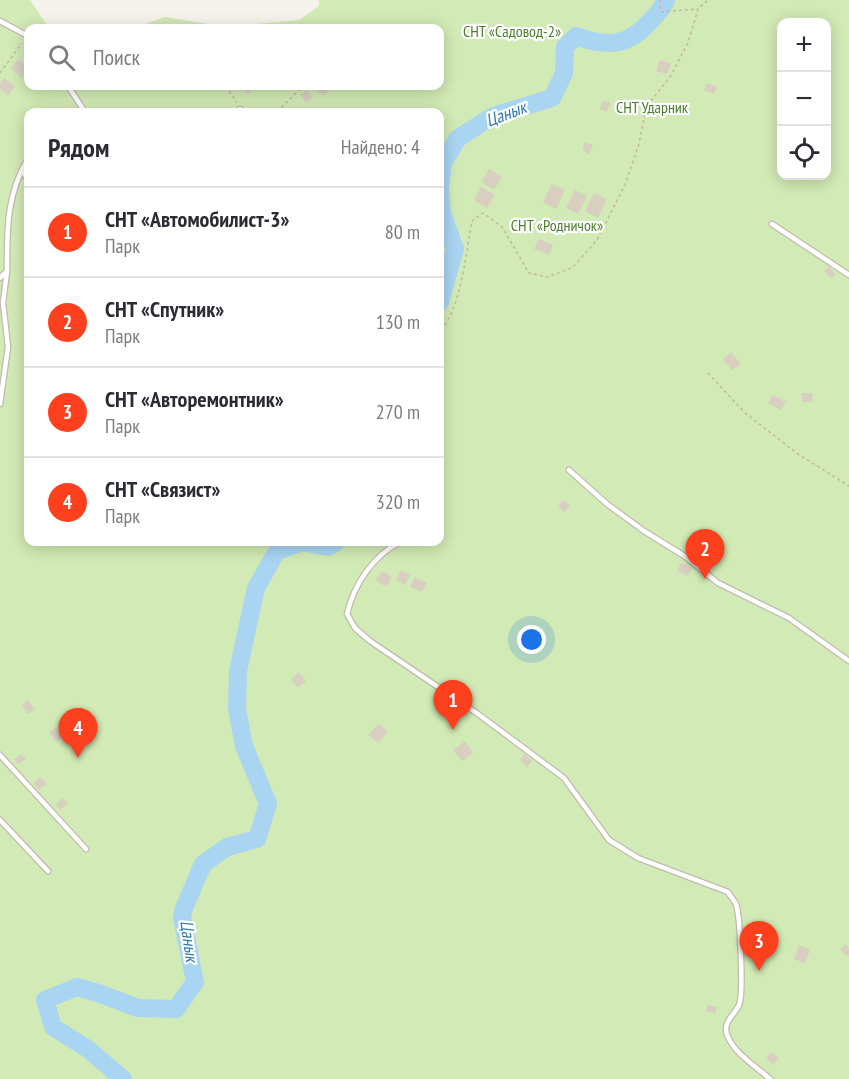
<!DOCTYPE html>
<html lang="ru">
<meta charset="utf-8">
<style>
:root{--surface:#fff;--page:#f2f2f3;--text:#2b2b33;--muted:#7c7c81;--line:#e1e1e2;--accent:#fc3f1d}
body{margin:0;font-family:"PT Sans Narrow",sans-serif;background:var(--page);color:var(--text)}
.controls{position:absolute;right:18px;top:18px;display:grid;overflow:hidden;border-radius:12px;box-shadow:0 3px 15px #0003}
.controls button{width:54px;height:54px;display:grid;place-items:center;padding:0;border:0;border-bottom:2px solid var(--line);background:var(--surface);color:var(--text);font:30px sans-serif}
.you{position:absolute;left:532px;top:640px;width:21px;height:21px;margin:-15px;border:4px solid #fff;border-radius:50%;background:#1a73e8;box-shadow:0 0 0 9px #1a73e833}
.badge{display:grid;place-items:center;width:39px;height:39px;border-radius:50%;background:var(--accent);color:#fff;font-size:20px;font-weight:700}
.pin{position:absolute;translate:-50% -50px;filter:drop-shadow(0 2px 3px #0008)}
.pin::after{content:'';position:absolute;top:32px;width:21px;height:18px;background:inherit;clip-path:polygon(0 0,100% 0,50% 100%)}
.list{margin:0;padding:0;list-style:none}
h2{display:flex;justify-content:space-between;align-items:center;height:78px;margin:0;padding:0 24px;font-size:26px}
h2 small{font-size:20px;font-weight:400;color:var(--muted)}
.list li{display:grid;grid-template-columns:39px 1fr auto;gap:18px;align-items:center;box-sizing:border-box;height:90px;padding:0 24px;border-top:2px solid var(--line)}
.list b{display:block;font-size:22px;white-space:nowrap}
.list p{margin:0;font-size:20px;white-space:nowrap;color:var(--muted)}
.list em{font-size:20px;font-style:normal;color:var(--muted)}
.icon{flex:none;width:33px;height:33px;fill:none;stroke:currentColor;stroke-width:2;stroke-linecap:round;stroke-linejoin:round}
.map{position:relative;flex:none;width:849px;height:1079px;overflow:hidden}
.search{position:absolute;background:var(--surface);box-shadow:0 3px 15px #0003;left:24px;top:24px;width:420px;height:66px;display:flex;align-items:center;gap:15px;box-sizing:border-box;padding:0 21px;border-radius:12px;color:var(--muted);font-size:22px}
.panel{position:absolute;background:var(--surface);box-shadow:0 3px 15px #0003;left:24px;top:108px;width:420px;height:438px;border-radius:12px}
.map>svg:first-child{display:block}
.green{fill:#d2eab5;fill-rule:evenodd}
.lines{fill:none;stroke-linecap:round;stroke-linejoin:round}
.river{stroke:#a9d4f2;stroke-width:18}
.building{fill:#d8cfc1}
.service-casing{stroke:#c2bbae;stroke-width:7}
.path{stroke:#c4b79f;stroke-width:1.5;stroke-dasharray:3 3;stroke-linecap:butt}
.service{stroke:#fff;stroke-width:4.5}
.labels{text-anchor:middle;stroke-width:4.5;stroke-linejoin:round;paint-order:stroke}
.park-label{font-size:16px;fill:#4a7f2a;stroke:#fff}
.water-label{font-size:18px;font-style:italic;fill:#2e7ab2;stroke:#fff}
</style>
<div class="map">
<svg width="849" height="1079" viewBox="0 0 849 1079">
<rect width="100%" height="100%" fill="#f6f3ec"/>
<path class="green" d="M0,0h30l19,28h-21v58h412v-58h-306l31,-11 61,10 73,-7 20,-14v-6h530v1079h-849zM782,22h44v154h-44zM28,112h412v430h-412z"/>
<g class="lines">
<path class="river" d="M440,302l15,-53 -13,-36 -2,-25 3,-25 15,-25 35,-22 59,-18 12,-25 1,-26 11,-11c32,12 54,10 76,-17 6,-6 11,-11 14,-19
M123,1079l-35,-30 -35,-22 -8,-27 32,-13 21,6 40,15 38,1 19,-27 -13,-64 2,-10 19,-44 24,-17 30,-8 11,-35 -24,-58 -7,-37 1,-38 18,-83 21,-37 25,-9 26,5 8,-5"/>
</g>
<path class="building" d="M18,59l10,8 -6,11 -11,-9z
M660,60l11,3 -4,11 -11,-3z
M4,78l11,8 -6,9 -9,-6v-5z
M707,83l10,4 -3,7 -10,-4z
M239,86h17l-8,8z
M315,86h13l2,2 -6,8 -11,-8z
M307,90l6,8 -7,5 -6,-8z
M604,100l7,3 -5,9 -7,-3z
M585,142l8,3 -4,9 -7,-4z
M489,169l13,8 -8,13 -13,-8z
M552,184l13,6 -9,19 -13,-7z
M481,187l14,8 -8,13 -13,-8z
M575,190l12,6 -9,18 -12,-6z
M594,193l13,6 -9,19 -13,-7z
M539,239l14,6 -4,10 -15,-6z
M829,267l7,8 -5,4 -7,-8z
M731,352l10,12 -9,6 -9,-11z
M802,393h11l-1,9h-10z
M773,395l13,7 -5,8 -13,-7z
M563,500l7,4 -5,8 -7,-5z
M681,563l11,5 -4,8 -11,-5z
M401,570l9,5 -5,10 -9,-5z
M382,571l10,6 -6,10 -11,-7z
M415,577l12,6 -5,9 -12,-5z
M299,672l7,9 -8,7 -7,-9z
M28,700l7,10 -7,4 -6,-9z
M379,723l9,9 -10,11 -10,-8z
M56,727l7,10 -7,5 -7,-10z
M465,741l8,12 -11,8 -9,-11z
M21,754l5,5 -8,6 -4,-6z
M525,754l7,7 -5,6 -7,-7z
M41,777l6,7 -8,6 -5,-7z
M63,798l5,6 -8,6 -4,-6z
M845,944l4,4v9l-9,-7z
M799,945l11,5 -5,13 -11,-4z
M708,1004l9,3 -2,7 -9,-3z
M771,1052l8,6 -5,7 -8,-6z"/>
<g class="lines">
<g class="service-casing">
<path id="service" d="M0,21l28,15
M68,86l17,26
M237,112l3,-3 4,3
M22,170l6,10
M772,224l77,51
M0,278l7,-7c0,-39 -1,-77 21,-112
M0,404l8,-57 -5,-44 4,-32
M569,470l38,34 37,27 42,26 32,26 71,35 60,43
M400,542c-27,14 -46,42 -53,72l8,14 15,13 108,73 86,64 45,62 29,18 90,34c2,4 6,8 8,12 4,11 8,90 3,101 -5,11 -18,18 -11,32 7,17 29,30 42,42
M0,755l86,94
M0,820l48,51"/>
</g>
<path class="path" d="M660,0l1,12 37,-3
M156,28l16,-2 16,2
M0,73l22,-30
M226,86l11,17
M277,112l26,-26
M440,329c20,-13 27,-83 32,-108l11,-8 19,14 27,46 18,4 25,-9 25,-28 28,-55 14,-41 7,-37 24,-30 18,-34 10,-34 10,-9
M708,373l37,40 53,41 51,32"/>
<use href="#service" class="service"/>
</g>
<g class="labels">
<g class="park-label">
<text x="512" y="37">СНТ «Садовод-2»</text>
<text x="652" y="113">СНТ Ударник</text>
<text x="557" y="231">СНТ «Родничок»</text>
</g>
<g class="water-label">
<text transform="translate(506 114) rotate(-21)" y="6">Цанык</text>
<text transform="translate(189 941) rotate(82)" y="6">Цанык</text>
</g>
</g>
</svg>
<div class="controls">
<button>+</button>
<button>−</button>
<button><svg class="icon" aria-label="locate" viewBox="0 0 24 24"><circle cx="12" cy="12" r="6"/><path d="M12 2v4M12 18v4M2 12h4M18 12h4"/></svg></button>
</div>
<div class="you"></div>
<div class="pin badge" style="left:453px;top:730px">1</div>
<div class="pin badge" style="left:705px;top:579px">2</div>
<div class="pin badge" style="left:759px;top:971px">3</div>
<div class="pin badge" style="left:78px;top:758px">4</div>
<div class="search"><svg class="icon" aria-label="search" viewBox="0 0 24 24"><circle cx="10" cy="10" r="6"/><path d="M15 15l6 6"/></svg>Поиск</div>
<section class="panel">
<h2>Рядом<small>Найдено: 4</small></h2>
<ul class="list">
<li><span class="badge">1</span><div><b>СНТ «Автомобилист-3»</b><p>Парк</p></div><em>80 m</em></li>
<li><span class="badge">2</span><div><b>СНТ «Спутник»</b><p>Парк</p></div><em>130 m</em></li>
<li><span class="badge">3</span><div><b>СНТ «Авторемонтник»</b><p>Парк</p></div><em>270 m</em></li>
<li><span class="badge">4</span><div><b>СНТ «Связист»</b><p>Парк</p></div><em>320 m</em></li>
</ul>
</section>
</div>
